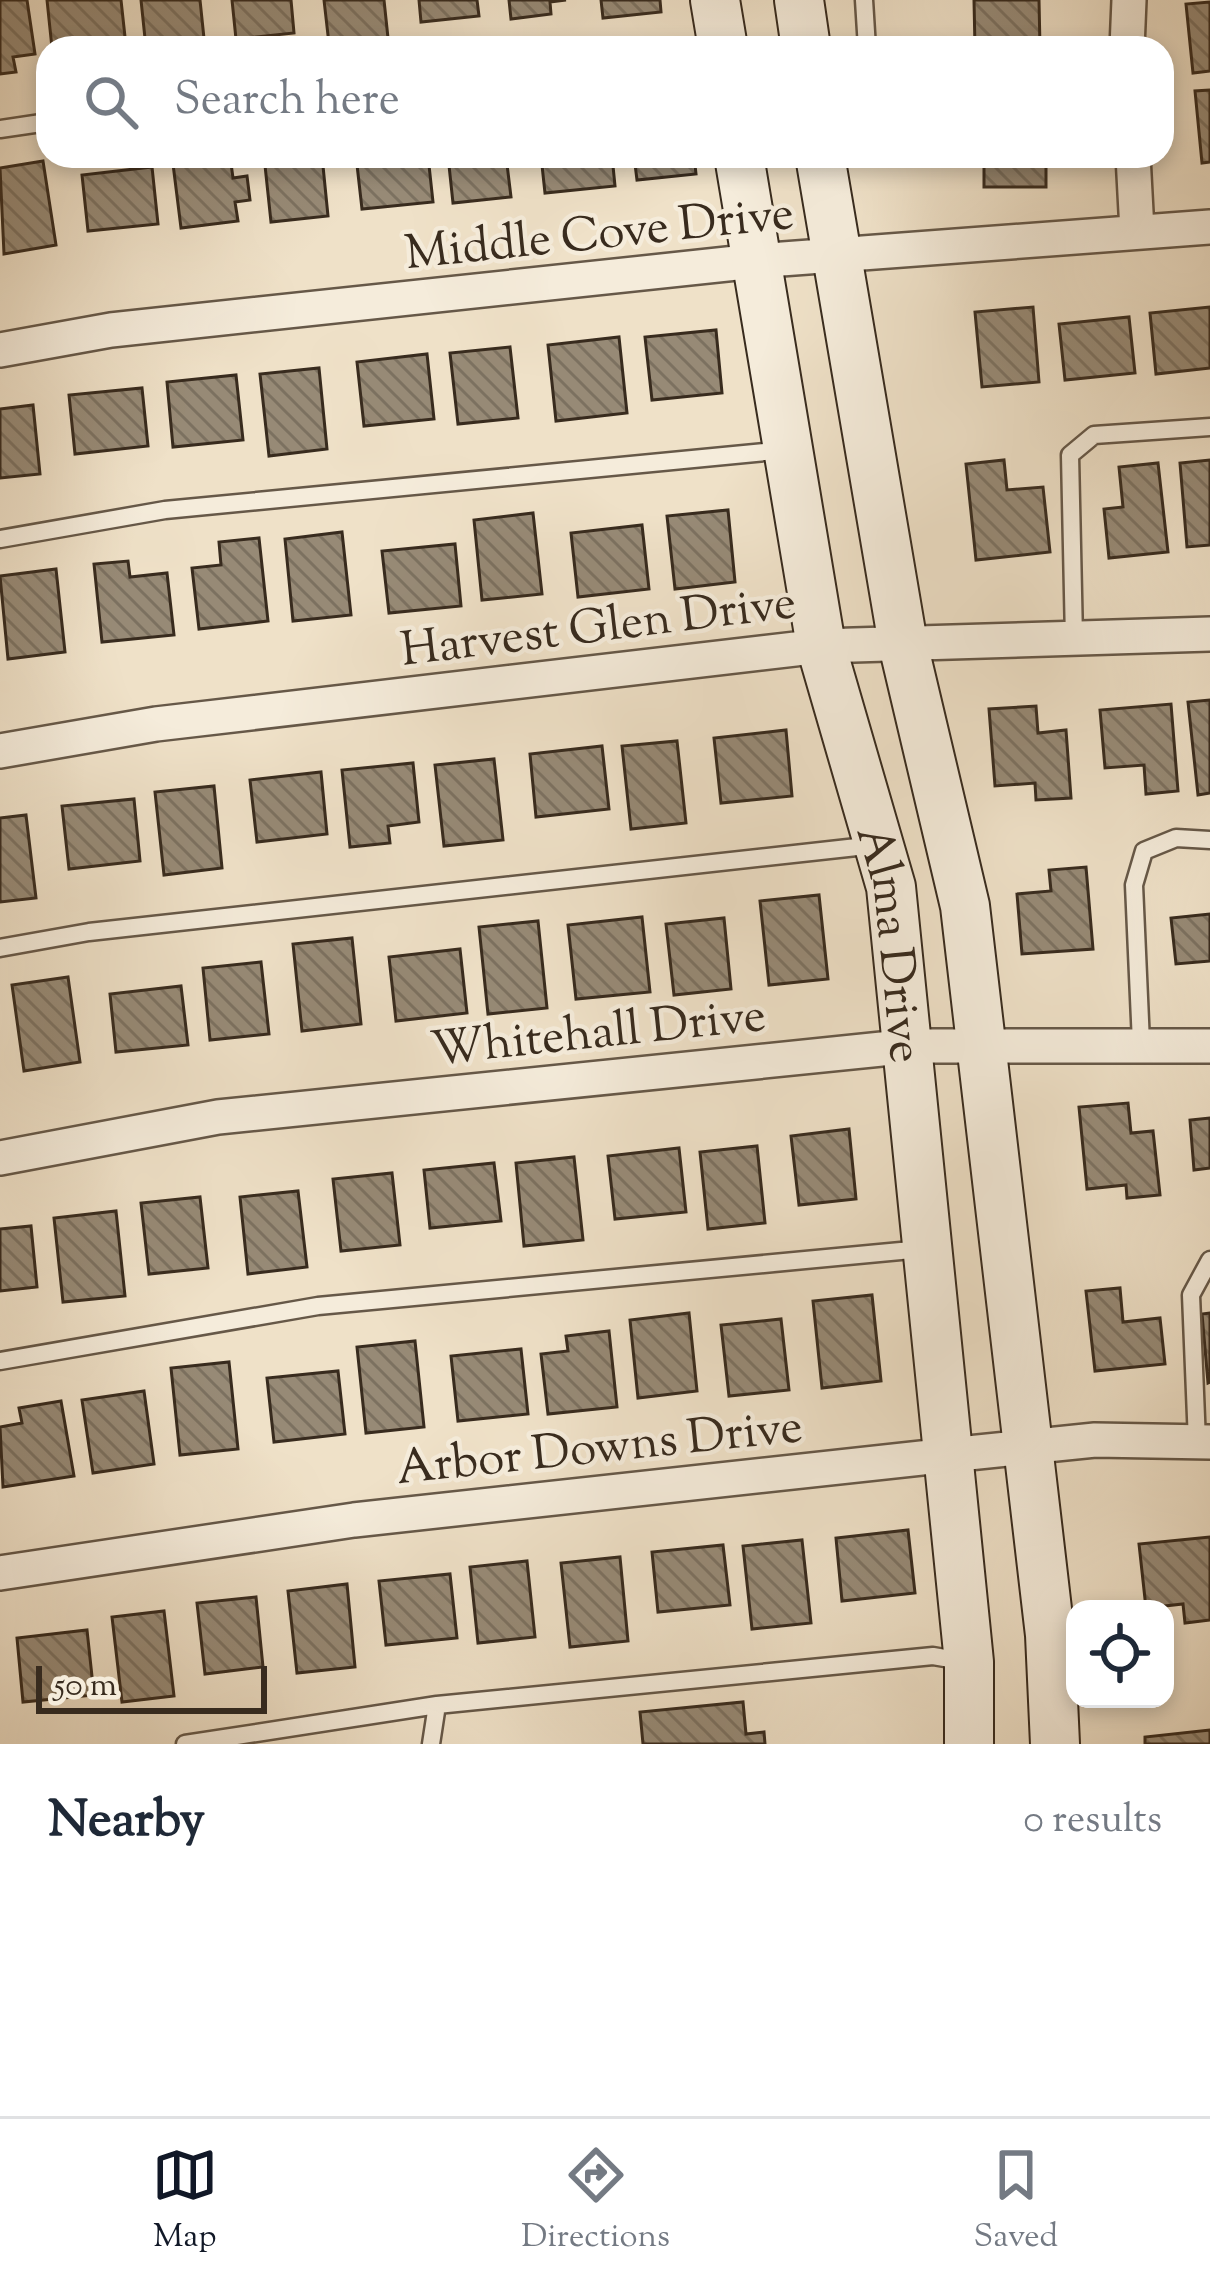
<!DOCTYPE html>
<style>
:root{--surface:#fff;--page:#f2f2f3;--text:#1f2937;--muted:#747a83;--line:#e0e1e3;--accent:#111827}
body{margin:0;font-family:"Sorts Mill Goudy",serif;background:var(--page);color:var(--text)}
.controls{position:absolute;right:36px;bottom:36px;display:grid;overflow:hidden;border-radius:24px;box-shadow:0 6px 18px #0003}
.controls button{width:108px;height:108px;display:grid;place-items:center;padding:0;border:0;border-bottom:3px solid var(--line);background:var(--surface);color:var(--text);font:60px sans-serif}
.scale{position:absolute;left:36px;bottom:30px;width:231px;box-sizing:border-box;padding-left:12px;border:6px solid #382b1e;border-top:0;font-size:33px;line-height:42px;white-space:nowrap;color:#382b1e;-webkit-text-stroke:9px #f5ecdb;paint-order:stroke}
.list{margin:0;padding:0;list-style:none}
h2{display:flex;justify-content:space-between;align-items:center;height:156px;margin:0;padding:0 48px;font-size:51px}
h2 small{font-size:39px;font-weight:400;color:var(--muted)}
.icon{flex:none;width:66px;height:66px;fill:none;stroke:currentColor;stroke-width:2;stroke-linecap:round;stroke-linejoin:round}
.map{position:relative;flex:none;width:1210px;height:1744px;overflow:hidden}
.search{position:absolute;background:var(--surface);box-shadow:0 6px 18px #0003;left:36px;right:36px;top:36px;height:132px;display:flex;align-items:center;gap:30px;box-sizing:border-box;padding:0 42px;border-radius:36px;color:var(--muted);font-size:45px}
.sheet{height:372px;background:var(--surface)}
nav{display:flex;justify-content:space-around;align-items:center;box-sizing:border-box;height:168px;border-top:3px solid var(--line);background:var(--surface);font-size:33px;color:var(--muted)}
nav a{display:grid;justify-items:center;gap:6px}
nav .on{color:var(--accent)}
.map>svg:first-child{display:block}
.building{fill:url(#building-back-hatch);stroke:#382b1e;stroke-width:3}
.lines{fill:none;stroke-linecap:round;stroke-linejoin:round}
.service-casing{stroke:#665848;stroke-width:21}
.minor-casing{stroke:#665848;stroke-width:38}
.secondary-casing{stroke:#382b1e;stroke-width:52}
.service{stroke:#f5ecdb;stroke-width:16}
.minor{stroke:#f5ecdb;stroke-width:33}
.secondary{stroke:#f5ecdb;stroke-width:48}
.labels{text-anchor:middle;stroke-width:9;stroke-linejoin:round;paint-order:stroke}
.street-label{font-size:48px;fill:#382b1e;stroke:#f5ecdb}
</style>
<div class="map">
<svg width="1210" height="1744" viewBox="0 0 1210 1744">
<defs>
<pattern id="building-back-hatch" width="6" height="6" patternUnits="userSpaceOnUse" patternTransform="scale(3)"><rect width="6" height="6" fill="#978a76"/><path d="M-1 5l2 2M0 0l6 6M5-1l2 2" fill="none" stroke="#7c7160"/></pattern>
</defs>
<rect width="100%" height="100%" fill="#efe1c8"/>
<filter id="stains"><feTurbulence type="fractalNoise" baseFrequency=".00167" numOctaves="4"/><feColorMatrix values="0 0 0 0 .2 0 0 0 0 .09 0 0 0 0 .02 0 0 0 .5 -.17"/></filter>
<radialGradient id="worn" r=".72"><stop offset=".6" stop-color="#630" stop-opacity="0"/><stop offset="1" stop-color="#630" stop-opacity=".3"/></radialGradient>
<path class="building" d="M0,0h27l8,54 -22,3 3,15 -16,2z
M47,0h74l5,46 -74,2z
M141,0h59l5,48h-59z
M232,0h59l3,33 -58,6z
M324,0h60l4,38 -59,6z
M419,0h58l2,16 -58,6z
M509,0h57l-16,2 1,12 -40,5z
M601,0h59l1,12 -58,6z
M974,0h65l1,48h-65z
M1210,2v69l-17,2 -7,-69z
M1210,90v72l-8,1 -7,-72z
M172,156h58l3,22 14,-2 3,24 -15,2 3,19 -57,7z
M264,156h58l6,60 -57,6z
M356,156h72l5,46 -71,7z
M448,156h58l5,41 -58,6z
M541,156h71l3,30 -70,7z
M634,156h60l2,18 -59,6z
M984,156h62v31h-62z
M43,161l13,84 -52,9 -4,-86z
M152,167l6,57 -70,7 -6,-56z
M1033,307l6,75 -57,5 -7,-75z
M1210,307v61l-54,6 -6,-61z
M1129,317l6,56 -70,7 -6,-56z
M716,330l6,63 -70,7 -7,-63z
M619,337l8,76 -71,8 -8,-76z
M510,347l8,71 -60,6 -8,-71z
M427,354l7,65 -70,7 -7,-64z
M319,368l8,81 -58,7 -9,-82z
M236,375l7,65 -70,7 -6,-65z
M142,388l6,58 -73,8 -6,-59z
M33,405l7,69 -40,4v-69z
M1004,460l3,30 36,-3 7,65 -74,8 -10,-96z
M1210,460v85l-23,2 -7,-84z
M1158,463l10,89 -59,6 -5,-49 19,-2 -4,-40z
M728,510l7,72 -60,7 -8,-73z
M533,513l9,81 -60,6 -8,-80z
M642,525l7,64 -71,8 -7,-64z
M342,532l9,83 -58,6 -8,-82z
M259,538l9,83 -69,8 -7,-61 29,-3 -2,-23z
M455,544l6,62 -72,7 -7,-62z
M128,561l2,16 37,-4 7,62 -72,7 -8,-78z
M56,569l9,83 -57,7 -8,-83z
M1210,700v93l-12,2 -10,-93z
M1171,704l7,87 -32,3 -2,-29 -39,3 -5,-58z
M1036,706l2,27 28,-3 5,68 -35,2 -1,-17 -40,3 -6,-77z
M786,730l6,66 -71,7 -7,-65z
M677,741l9,82 -55,6 -9,-83z
M602,746l7,63 -73,8 -6,-63z
M494,759l9,81 -59,6 -9,-81z
M413,763l6,59 -31,4 2,17 -40,4 -8,-77z
M321,772l6,62 -70,8 -7,-62z
M214,786l8,82 -58,7 -9,-83z
M134,799l6,62 -71,8 -7,-63z
M26,815l10,83 -36,4v-84z
M1086,867l7,82 -71,5 -5,-60 34,-3 -2,-21z
M819,895l9,84 -59,6 -9,-84z
M1210,914v47l-34,3 -5,-46z
M642,917l8,75 -74,7 -8,-74z
M724,918l7,71 -57,6 -8,-71z
M538,921l9,87 -59,6 -9,-87z
M352,938l9,86 -59,7 -9,-87z
M460,949l7,64 -71,8 -7,-64z
M261,962l8,72 -59,6 -7,-72z
M68,977l12,85 -56,9 -12,-86z
M181,986l7,59 -72,7 -6,-58z
M1128,1103l3,30 22,-2 7,64 -33,3 -1,-13 -39,4 -8,-82z
M1210,1118v50l-16,2 -4,-50z
M849,1129l7,70 -57,6 -8,-69z
M757,1146l8,77 -57,6 -8,-77z
M679,1148l7,64 -71,7 -7,-63z
M574,1157l9,83 -59,6 -8,-83z
M494,1163l7,58 -71,7 -6,-58z
M392,1173l8,72 -59,6 -8,-72z
M298,1191l9,76 -59,7 -8,-77z
M200,1197l8,71 -59,6 -8,-71z
M116,1211l9,85 -62,6 -9,-84z
M31,1226l6,61 -37,4v-62z
M1120,1288l3,34 37,-4 5,46 -70,7 -9,-80z
M872,1295l9,86 -59,7 -9,-87z
M689,1313l8,78 -59,7 -8,-78z
M1210,1313v69l-2,1 -6,-69z
M781,1319l8,71 -60,6 -8,-71z
M609,1331l8,76 -69,7 -7,-60 27,-3 -2,-15z
M415,1341l9,86 -58,6 -9,-86z
M521,1349l7,65 -70,7 -7,-65z
M229,1362l9,87 -58,6 -9,-87z
M338,1371l7,63 -71,8 -7,-64z
M144,1391l10,73 -61,9 -11,-73z
M61,1401l13,75 -71,11 -3,-60 22,-4 -3,-15z
M908,1530l7,63 -73,8 -6,-63z
M1210,1537v83l-25,3 -2,-19 -37,4 -7,-64z
M802,1540l9,83 -59,6 -9,-83z
M723,1545l7,60 -72,7 -6,-60z
M620,1557l8,84 -58,6 -9,-84z
M527,1561l8,76 -57,6 -8,-76z
M450,1574l7,64 -71,7 -7,-64z
M347,1584l8,83 -58,6 -9,-82z
M256,1597l7,70 -58,7 -8,-71z
M164,1611l10,85 -52,6 -10,-85z
M87,1630l7,65 -71,7 -6,-64z
M743,1702l3,32 18,-2 1,12h-122l-3,-32z
M1210,1730v14h-65v-7z"/>
<g class="lines">
<g class="service-casing">
<path id="service" d="M864,0l3,48
M0,129l48,-7
M0,539l165,-29 621,-60
M1074,639l-4,-184 24,-20 116,-8
M0,948l89,-16 786,-87
M1141,1043l-7,-158 10,-34 32,-13 34,2
M0,1361l318,-55 604,-57
M1197,1442l-6,-147 19,-35
M185,1744l252,-39 496,-49 29,5
M431,1744l6,-39"/>
</g>
<g class="minor-casing">
<path id="minor" d="M1127,48l2,-48
M1133,156l4,75
M0,350l111,-20 644,-69 455,-34
M0,751l156,-27 665,-78 389,-12
M0,1158l218,-41 693,-71h299
M0,1573l354,-53 595,-65 146,-15 115,2"/>
</g>
<g class="secondary-casing">
<g id="secondary">
<path d="M715,0l8,48"/>
<path d="M799,0l7,48"/>
<path id="s1" d="M739,156l82,490 70,241 78,775v82"/>
<path d="M820,156l83,488 62,262 85,729 5,109"/>
</g>
</g>
<use href="#service" class="service"/>
<use href="#minor" class="minor"/>
<use href="#secondary" class="secondary"/>
</g>
<g class="labels">
<g class="street-label">
<text transform="translate(599 231) rotate(-6)" y="17">Middle Cove Drive</text>
<text transform="translate(598 624) rotate(-7)" y="17">Harvest Glen Drive</text>
<text dy="17" stroke="none"><textPath href="#s1" startOffset="804">Alma Drive</textPath></text>
<text transform="translate(598 1030) rotate(-6)" y="17">Whitehall Drive</text>
<text transform="translate(599 1445) rotate(-6)" y="17">Arbor Downs Drive</text>
</g>
</g>
<rect width="100%" height="100%" filter="url(#stains)"/>
<rect width="100%" height="100%" fill="url(#worn)"/>
</svg>
<div class="controls">
<button><svg class="icon" aria-label="locate" viewBox="0 0 24 24"><circle cx="12" cy="12" r="6"/><path d="M12 2v4M12 18v4M2 12h4M18 12h4"/></svg></button>
</div>
<div class="scale">50 m</div>
<div class="search"><svg class="icon" aria-label="search" viewBox="0 0 24 24"><circle cx="10" cy="10" r="6"/><path d="M15 15l6 6"/></svg>Search here</div>
</div>
<section class="sheet">
<h2>Nearby<small>0 results</small></h2>
<ul class="list">
</ul>
</section>
<nav>
<a class="on"><svg class="icon" aria-label="map" viewBox="0 0 24 24"><path d="M3 6l6-2 6 2 6-2v14l-6 2-6-2-6 2zM9 4v14M15 6v14"/></svg>Map</a>
<a><svg class="icon" aria-label="directions" viewBox="0 0 24 24"><path d="M12 3l9 9-9 9-9-9zM9 14v-3h6M13 9l2 2-2 2"/></svg>Directions</a>
<a><svg class="icon" aria-label="saved" viewBox="0 0 24 24"><path d="M7 4h10v16l-5-4-5 4z"/></svg>Saved</a>
</nav>
